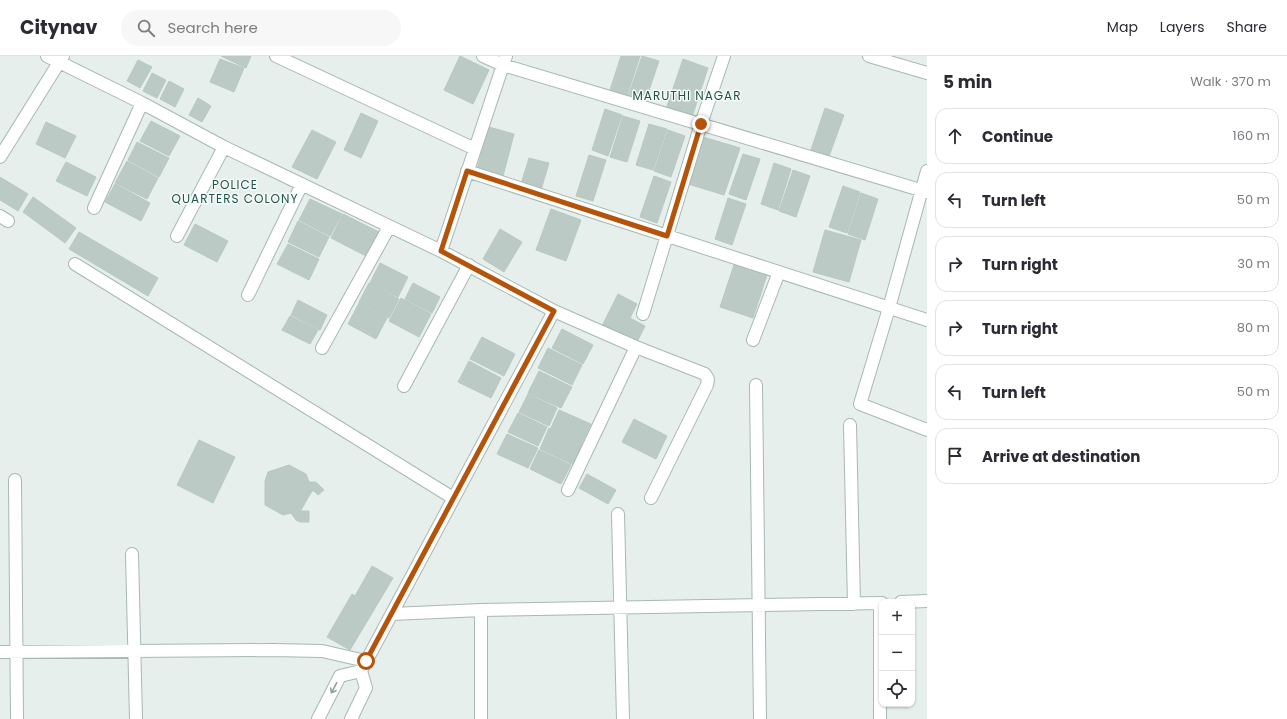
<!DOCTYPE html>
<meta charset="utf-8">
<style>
:root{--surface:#fff;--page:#f7f7f7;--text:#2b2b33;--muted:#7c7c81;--line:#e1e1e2}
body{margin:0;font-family:Poppins,sans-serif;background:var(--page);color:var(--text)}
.controls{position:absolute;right:12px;bottom:12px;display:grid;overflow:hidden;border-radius:8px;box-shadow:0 1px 3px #0004}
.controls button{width:36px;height:36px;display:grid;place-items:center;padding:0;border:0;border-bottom:1px solid var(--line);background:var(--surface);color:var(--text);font:20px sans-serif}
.stop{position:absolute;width:12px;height:12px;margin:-9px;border:3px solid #b45309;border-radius:50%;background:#fff}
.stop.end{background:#b45309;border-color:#fff;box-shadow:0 1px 4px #0008}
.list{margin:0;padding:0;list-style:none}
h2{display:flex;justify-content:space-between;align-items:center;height:52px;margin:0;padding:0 16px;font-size:17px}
h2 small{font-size:13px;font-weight:400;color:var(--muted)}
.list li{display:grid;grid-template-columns:26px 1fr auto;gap:12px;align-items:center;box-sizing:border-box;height:56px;margin:0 8px 8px;padding:0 8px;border:1px solid var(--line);border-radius:12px}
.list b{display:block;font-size:15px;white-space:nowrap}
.list em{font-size:13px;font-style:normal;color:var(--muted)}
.icon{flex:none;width:22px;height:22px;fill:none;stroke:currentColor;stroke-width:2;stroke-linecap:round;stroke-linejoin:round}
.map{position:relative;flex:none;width:927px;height:663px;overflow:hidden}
header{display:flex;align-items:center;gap:24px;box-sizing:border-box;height:56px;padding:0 20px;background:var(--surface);border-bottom:1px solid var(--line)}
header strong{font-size:19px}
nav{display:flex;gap:22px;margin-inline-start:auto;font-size:14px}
.search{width:280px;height:36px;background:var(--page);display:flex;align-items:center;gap:10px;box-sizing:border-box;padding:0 14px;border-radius:22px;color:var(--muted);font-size:15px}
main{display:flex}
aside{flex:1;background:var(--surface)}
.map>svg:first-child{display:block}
.building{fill:#bbcac4;stroke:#b8c9c2}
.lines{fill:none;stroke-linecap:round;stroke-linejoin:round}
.minor-casing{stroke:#a8b8b2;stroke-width:14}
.minor{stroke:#fff;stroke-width:12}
.oneway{stroke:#92a09c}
.route{stroke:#b45309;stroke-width:5}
.labels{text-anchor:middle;stroke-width:3;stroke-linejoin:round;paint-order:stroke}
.neighbourhood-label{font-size:12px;letter-spacing:1px;fill:#1f5548;stroke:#f7fbf9}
</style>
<header>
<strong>Citynav</strong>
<div class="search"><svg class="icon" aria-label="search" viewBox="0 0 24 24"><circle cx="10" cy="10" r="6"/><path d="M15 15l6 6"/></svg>Search here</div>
<nav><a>Map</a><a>Layers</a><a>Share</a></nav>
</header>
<main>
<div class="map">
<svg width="927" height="663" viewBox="0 0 927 663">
<rect width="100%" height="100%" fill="#e6efeb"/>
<path class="building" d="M221,0h30l-5,12z
M460,0l29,14 -16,34 -29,-14z
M621,0h19l-13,40 -17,-6z
M642,0l17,5 -14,41 -17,-5z
M220,3l24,9 -10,24 -24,-10z
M683,3l25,9 -16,49 -26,-8z
M138,4l14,7 -12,21 -13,-7z
M152,17l14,7 -9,18 -14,-7z
M169,25l15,8 -9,18 -15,-8z
M198,42l13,8 -9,16 -13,-7z
M825,52l19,7 -16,44 -18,-6z
M605,53l17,6 -14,41 -16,-6z
M361,57l17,8 -17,37 -17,-8z
M623,60l17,5 -13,41 -17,-5z
M151,65l29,15 -11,20 -29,-15z
M46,66l30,14 -11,22 -29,-14z
M649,68l18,5 -14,41 -17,-5z
M489,71l25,7 -11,42 -26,-7z
M312,74l24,12 -19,37 -25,-12z
M668,74l17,6 -14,41 -17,-6z
M703,81l37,11 -16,47 -36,-11z
M137,86l32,16 -10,19 -31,-17z
M743,98l17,5 -14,41 -17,-6z
M589,99l17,5 -13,41 -17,-5z
M529,102l20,5 -8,27 -20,-6z
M127,105l31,17 -11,21 -32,-16z
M66,106l30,15 -9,19 -31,-15z
M774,107l17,6 -13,41 -17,-6z
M793,114l17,6 -14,41 -17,-6z
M654,120l17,6 -14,41 -17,-6z
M0,121l28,17 -10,17 -18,-11z
M115,128l35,19 -9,18 -36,-19z
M843,130l17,6 -13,41 -18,-6z
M861,137l17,6 -13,41 -17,-6z
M33,141l43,31 -11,15 -42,-31z
M728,142l18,6 -14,41 -17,-6z
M310,143l32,15 -12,22 -31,-16z
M551,153l30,11 -15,41 -30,-11z
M343,158l36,18 -13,24 -35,-18z
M298,165l31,16 -10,20 -31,-15z
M195,168l33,17 -11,21 -33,-17z
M500,173l22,13 -18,30 -21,-13z
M825,174l36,10 -12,42 -36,-10z
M79,176l79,46 -10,18 -79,-47z
M288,188l31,15 -10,21 -32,-16z
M380,207l28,14 -10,20 -28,-14z
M734,209l33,10 -14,43 -33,-11z
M369,227l30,16 -10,19 -30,-16z
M413,227l27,14 -8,16 -27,-14z
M618,238l19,10 -7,14 15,8 -9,18 -34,-18z
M401,242l30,16 -12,23 -30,-16z
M298,244l29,15 -7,15 -29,-15z
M359,247l28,15 -11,21 -28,-15z
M290,260l28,14 -8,14 -28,-14z
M562,273l31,16 -10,19 -31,-16z
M482,281l33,17 -11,22 -34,-17z
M548,292l34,17 -10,20 -34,-17z
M469,305l32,17 -10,20 -33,-16z
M539,315l33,16 -11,21 -33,-15z
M528,338l29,14 -8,18 -30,-14z
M559,354l32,14 -9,19 -31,-15z
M518,357l29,14 -9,19 -30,-14z
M634,363l33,17 -11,23 -34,-17z
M549,372l34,16 -9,21 -34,-16z
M507,378l31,14 -10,20 -31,-14z
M199,384l36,17 -22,46 -36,-18z
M539,394l32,15 -10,19 -31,-15z
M289,409l17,9 3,8h7l8,8 -6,5 -4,-4h-2l-11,19v1h8v11h-9l-4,-2 -5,-7 -8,2 -18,-10v-24l3,-9z
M587,418l29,16 -8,14 -29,-16z
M372,510l21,12 -43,72 -23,-13 25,-43 3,2z"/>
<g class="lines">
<g class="minor-casing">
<path id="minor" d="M47,0l95,47 82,44 217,104 113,60 82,36 69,27 3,5 -1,6 -56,113
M276,0l199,93
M483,0l20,9 424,127
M869,0l58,17
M0,101l63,-101
M467,115l460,149
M927,115l-38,137 -29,96 67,26
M94,152l48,-105
M0,160l8,5
M177,180l47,-89
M441,195l65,-195
M75,208l378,234
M248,239l54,-111
M643,258l58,-190 23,-68
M753,284l26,-68
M322,292l67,-121
M756,329l4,334
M404,330l65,-121
M850,369l4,179
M15,424l2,239
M568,434l68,-143
M618,458l5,205
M132,498l4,165
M901,546l26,-1
M880,547v116
M392,558l89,-4 401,-7
M0,596l272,-2 50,1 44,10
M318,663l22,-43 21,-5
M351,663l15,-31 -5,-17 193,-360
M481,663v-109"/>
</g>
<use href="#minor" class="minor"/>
</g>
<defs><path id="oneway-shaft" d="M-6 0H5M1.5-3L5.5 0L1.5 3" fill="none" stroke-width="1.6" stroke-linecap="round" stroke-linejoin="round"/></defs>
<use class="oneway" href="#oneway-shaft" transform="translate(334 632) rotate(117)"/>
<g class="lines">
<path class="route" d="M366,605l188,-350 -113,-60 26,-80 200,65 34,-112"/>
</g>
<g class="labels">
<g class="neighbourhood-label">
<text x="687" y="44">MARUTHI NAGAR</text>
<text x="235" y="133">POLICE<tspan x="235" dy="14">QUARTERS COLONY</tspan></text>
</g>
</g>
</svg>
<div class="controls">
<button>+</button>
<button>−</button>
<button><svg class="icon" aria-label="locate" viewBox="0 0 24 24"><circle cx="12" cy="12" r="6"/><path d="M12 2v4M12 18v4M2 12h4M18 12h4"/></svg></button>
</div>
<div class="stop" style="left:366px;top:605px"></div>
<div class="stop end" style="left:701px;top:68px"></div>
</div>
<aside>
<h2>5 min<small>Walk · 370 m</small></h2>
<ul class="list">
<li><svg class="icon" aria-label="ahead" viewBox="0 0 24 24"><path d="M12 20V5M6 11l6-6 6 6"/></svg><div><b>Continue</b></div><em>160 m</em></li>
<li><svg class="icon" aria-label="left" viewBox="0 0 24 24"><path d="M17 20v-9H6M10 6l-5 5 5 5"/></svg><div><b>Turn left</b></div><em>50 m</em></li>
<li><svg class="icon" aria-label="right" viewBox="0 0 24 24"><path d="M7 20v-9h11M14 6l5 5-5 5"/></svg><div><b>Turn right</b></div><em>30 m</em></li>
<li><svg class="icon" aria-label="right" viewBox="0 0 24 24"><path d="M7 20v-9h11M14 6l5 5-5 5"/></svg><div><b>Turn right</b></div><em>80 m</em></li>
<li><svg class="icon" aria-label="left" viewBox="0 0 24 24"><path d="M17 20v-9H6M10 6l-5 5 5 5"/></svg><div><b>Turn left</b></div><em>50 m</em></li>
<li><svg class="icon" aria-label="arrive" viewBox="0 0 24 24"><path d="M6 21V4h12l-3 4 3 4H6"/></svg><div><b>Arrive at destination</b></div></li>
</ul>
</aside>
</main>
